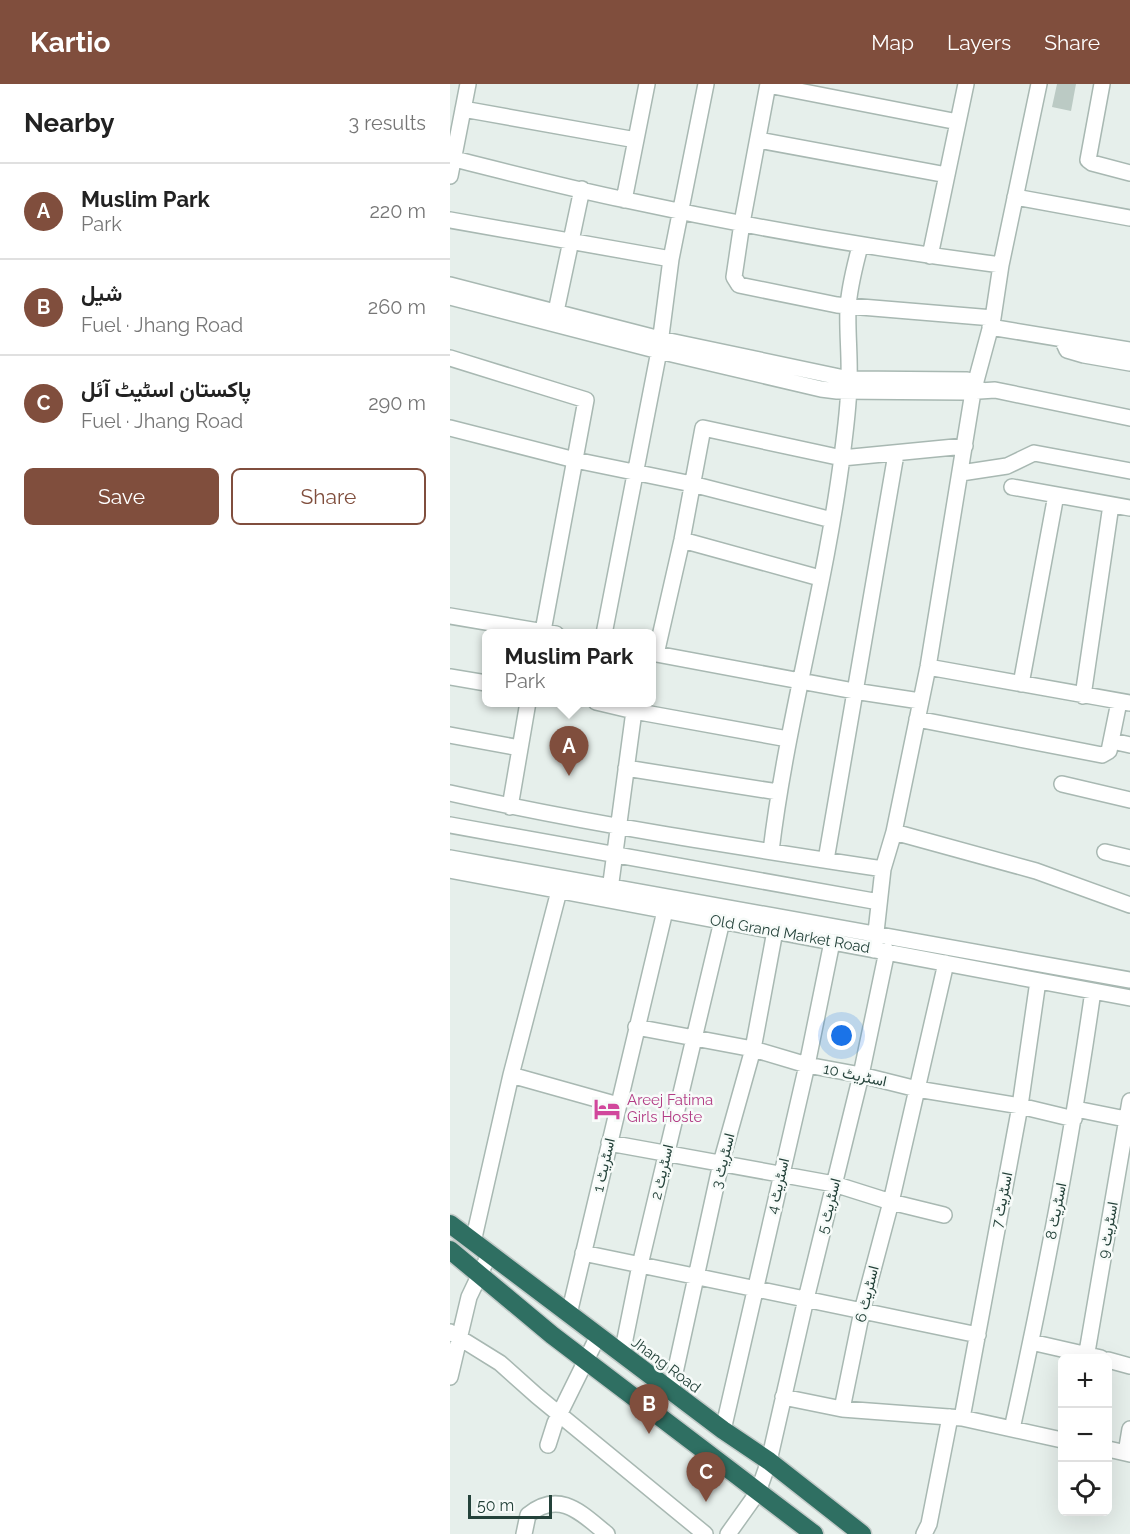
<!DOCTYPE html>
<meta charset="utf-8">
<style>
:root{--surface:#fff;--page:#f2f2f2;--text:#222;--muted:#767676;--line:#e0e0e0;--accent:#804e3d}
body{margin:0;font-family:Raleway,Vazirmatn,sans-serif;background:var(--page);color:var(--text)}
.controls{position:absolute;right:18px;bottom:18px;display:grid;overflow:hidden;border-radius:9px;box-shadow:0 6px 24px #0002}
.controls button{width:54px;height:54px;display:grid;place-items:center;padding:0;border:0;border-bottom:2px solid var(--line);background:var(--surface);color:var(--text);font:30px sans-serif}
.scale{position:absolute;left:18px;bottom:15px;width:84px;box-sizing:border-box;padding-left:6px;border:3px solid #24423a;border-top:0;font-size:16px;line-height:21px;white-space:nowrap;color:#24423a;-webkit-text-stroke:4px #f7fbf9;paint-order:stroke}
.you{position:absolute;left:392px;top:952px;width:21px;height:21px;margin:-15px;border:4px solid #fff;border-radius:50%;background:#1a73e8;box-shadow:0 0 0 9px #1a73e833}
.badge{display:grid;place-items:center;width:39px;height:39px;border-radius:50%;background:var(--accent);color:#fff;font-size:20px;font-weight:700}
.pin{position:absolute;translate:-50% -50px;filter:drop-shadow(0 2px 3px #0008)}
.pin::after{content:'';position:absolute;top:32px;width:21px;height:18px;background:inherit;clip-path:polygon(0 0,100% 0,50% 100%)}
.popup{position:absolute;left:32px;top:545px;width:174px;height:78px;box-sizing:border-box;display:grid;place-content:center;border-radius:9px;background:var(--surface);filter:drop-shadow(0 2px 4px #0005);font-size:20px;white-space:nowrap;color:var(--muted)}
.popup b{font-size:22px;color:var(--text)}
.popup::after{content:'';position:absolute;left:50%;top:100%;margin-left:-12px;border:12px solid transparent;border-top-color:var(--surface)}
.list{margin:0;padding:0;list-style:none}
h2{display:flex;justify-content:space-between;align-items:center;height:78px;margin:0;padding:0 24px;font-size:26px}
h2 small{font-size:20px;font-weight:400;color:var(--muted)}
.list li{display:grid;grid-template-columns:39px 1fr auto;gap:18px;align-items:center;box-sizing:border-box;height:96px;padding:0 24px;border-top:2px solid var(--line)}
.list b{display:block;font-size:22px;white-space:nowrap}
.list p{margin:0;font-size:20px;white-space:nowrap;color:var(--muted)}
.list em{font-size:20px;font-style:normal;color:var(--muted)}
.actions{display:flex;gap:12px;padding:18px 24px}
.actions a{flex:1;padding:14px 0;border:2px solid var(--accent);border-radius:9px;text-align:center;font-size:21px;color:var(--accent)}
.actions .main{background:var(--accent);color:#fff}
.icon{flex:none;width:33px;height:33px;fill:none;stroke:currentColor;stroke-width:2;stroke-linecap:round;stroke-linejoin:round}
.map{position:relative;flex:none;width:680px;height:1450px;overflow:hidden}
header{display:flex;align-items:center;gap:36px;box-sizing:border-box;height:84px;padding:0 30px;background:var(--accent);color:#fff}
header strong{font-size:28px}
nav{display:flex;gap:33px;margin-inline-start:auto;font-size:21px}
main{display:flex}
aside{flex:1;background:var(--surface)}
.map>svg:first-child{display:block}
.building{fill:#bbcac4}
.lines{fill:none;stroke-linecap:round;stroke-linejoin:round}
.minor-casing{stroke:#a8b8b2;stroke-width:18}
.highway-casing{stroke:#c2cac8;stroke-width:21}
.minor{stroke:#fff;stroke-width:15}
.highway{stroke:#2f6f62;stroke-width:18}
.labels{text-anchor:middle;stroke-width:5;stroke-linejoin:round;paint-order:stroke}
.street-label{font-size:15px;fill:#24423a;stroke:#f7fbf9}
.hotel-label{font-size:15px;fill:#b23c85;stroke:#f7fbf9;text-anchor:start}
</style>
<header>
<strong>Kartio</strong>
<nav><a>Map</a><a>Layers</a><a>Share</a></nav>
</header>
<main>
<aside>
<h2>Nearby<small>3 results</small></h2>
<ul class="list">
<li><span class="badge">A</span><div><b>Muslim Park</b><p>Park</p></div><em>220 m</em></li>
<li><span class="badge">B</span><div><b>شیل</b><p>Fuel · Jhang Road</p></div><em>260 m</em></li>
<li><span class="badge">C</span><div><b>پاکستان اسٹیٹ آئل</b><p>Fuel · Jhang Road</p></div><em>290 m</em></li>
</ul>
<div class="actions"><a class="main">Save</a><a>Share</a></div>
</aside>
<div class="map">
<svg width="680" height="1450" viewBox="0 0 680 1450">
<rect width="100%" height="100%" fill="#e6efeb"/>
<path class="building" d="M607,0h19l-5,27 -19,-4z"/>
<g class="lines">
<g class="minor-casing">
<path id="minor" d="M318,0l-26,139 -8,54 5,8 98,20 156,13
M652,0l-14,76 4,3 38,10
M318,1l190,37
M13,25l173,31
M308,56l189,35
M4,75c57,14 114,29 172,41 124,27 249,49 375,65
M0,92l18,-92
M565,113l115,21
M174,116l23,-116
M0,136l221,39
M480,172l36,-172
M0,201l210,54 189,40 118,1 14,10
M0,213l209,54 162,38 16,2 127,1 31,-2 135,28
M104,237l28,-132
M540,243l140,23
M612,255l5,11 17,5 46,8
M0,274l136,42 -43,231
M0,344l125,32 117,24 140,36
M511,389l46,-7 27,-13 96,18
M562,403l118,21
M232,456l138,38
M0,532l106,18
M154,550l55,-283 12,-92 35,-175
M201,569l203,38 66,10
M206,570l26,-114 21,-112 139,30 123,-12
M478,583l202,36
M0,593l36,6
M571,600l35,-189
M633,612l28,-191
M146,618l38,9 154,28
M467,635l185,36 7,-4 10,-49
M0,651l70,13
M662,657l18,4
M176,684l152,24
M612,700l68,16
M0,709c143,32 289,54 433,76
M60,723l18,-105
M0,741l429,77
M444,748l142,39 94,34
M321,767c16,-133 54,-261 71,-394 3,-25 7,-51 7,-77 1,-24 -2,-48 -1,-72 1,-21 7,-42 12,-62
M655,768l25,6
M0,774l680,122
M376,776l70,-406
M0,786l680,128
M159,813l25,-186
M424,866l9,-81 11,-37 34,-165 45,-275 20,-74 8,-53 38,-181
M186,943l117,22 54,16 54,10 56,14 103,17 54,13
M61,991l107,30
M626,1025l54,11
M159,1059l225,41 57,18 53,13
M23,1158l38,-167 48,-184
M133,1169l395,82
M119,1230l96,-403
M0,1248l50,31 37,33 168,138
M581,1258l70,16
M172,1270l18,-89 82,-344
M636,1274l44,-257
M658,1276l22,6
M0,1293l19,-80 20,-42
M221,1307l50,-228 32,-114 22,-118
M333,1313l59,12 120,9 100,22
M392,1325l20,-98 29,-109 55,-239
M512,1334l58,-312 18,-125
M562,1345c32,-145 60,-291 81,-438
M273,1346l84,-365 25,-123
M98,1361l7,-22 43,-87
M658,1365l22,5
M676,1369l4,-24
M74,1450l4,-19c32,-26 54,-1 79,19
M278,1450l30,-42 11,-31 37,-162 55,-224 26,-124
M474,1450l5,-10 21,-107"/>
</g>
<g class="highway-casing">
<path id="highway" d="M0,1140l273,206 46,31 93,73
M0,1166l102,85 262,199"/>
</g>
<use href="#minor" class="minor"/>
<use href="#highway" class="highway"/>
</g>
<defs>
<g id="hotel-bare" transform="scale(2.07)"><path d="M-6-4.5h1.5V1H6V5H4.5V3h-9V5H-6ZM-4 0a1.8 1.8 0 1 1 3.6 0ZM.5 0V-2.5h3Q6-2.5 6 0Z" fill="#d1479c" stroke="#f7fbf9" stroke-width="2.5" paint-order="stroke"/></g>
</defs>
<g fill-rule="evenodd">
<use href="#hotel-bare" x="157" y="1025"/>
</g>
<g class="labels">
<g class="street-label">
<text transform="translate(340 850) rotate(10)" y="5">Old Grand Market Road</text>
<text transform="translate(405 991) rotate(12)" y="5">اسٹریٹ 10</text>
<text transform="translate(273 1077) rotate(-76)" y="5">اسٹریٹ 3</text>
<text transform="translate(154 1081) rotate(-77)" y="5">اسٹریٹ 1</text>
<text transform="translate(212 1088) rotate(-77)" y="5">اسٹریٹ 2</text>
<text transform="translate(328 1102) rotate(-77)" y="5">اسٹریٹ 4</text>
<text transform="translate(552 1116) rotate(-79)" y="5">اسٹریٹ 7</text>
<text transform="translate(379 1122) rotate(-76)" y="5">اسٹریٹ 5</text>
<text transform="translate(606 1127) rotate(-79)" y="5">اسٹریٹ 8</text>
<text transform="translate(658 1146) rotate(-80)" y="5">اسٹریٹ 9</text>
<text transform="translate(417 1210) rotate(-76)" y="5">اسٹریٹ 6</text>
<text transform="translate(216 1281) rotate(37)" y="5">Jhang Road</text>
</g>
<g class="hotel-label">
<text x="177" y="1021">Areej Fatima<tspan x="177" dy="17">Girls Hoste</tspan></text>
</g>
</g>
</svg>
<div class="controls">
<button>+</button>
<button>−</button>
<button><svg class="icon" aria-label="locate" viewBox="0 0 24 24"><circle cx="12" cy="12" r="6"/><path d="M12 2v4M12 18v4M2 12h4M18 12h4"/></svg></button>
</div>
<div class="scale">50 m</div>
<div class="you"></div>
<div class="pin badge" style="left:119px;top:692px">A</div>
<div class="popup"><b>Muslim Park</b>Park</div>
<div class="pin badge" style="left:199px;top:1350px">B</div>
<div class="pin badge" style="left:256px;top:1418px">C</div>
</div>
</main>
